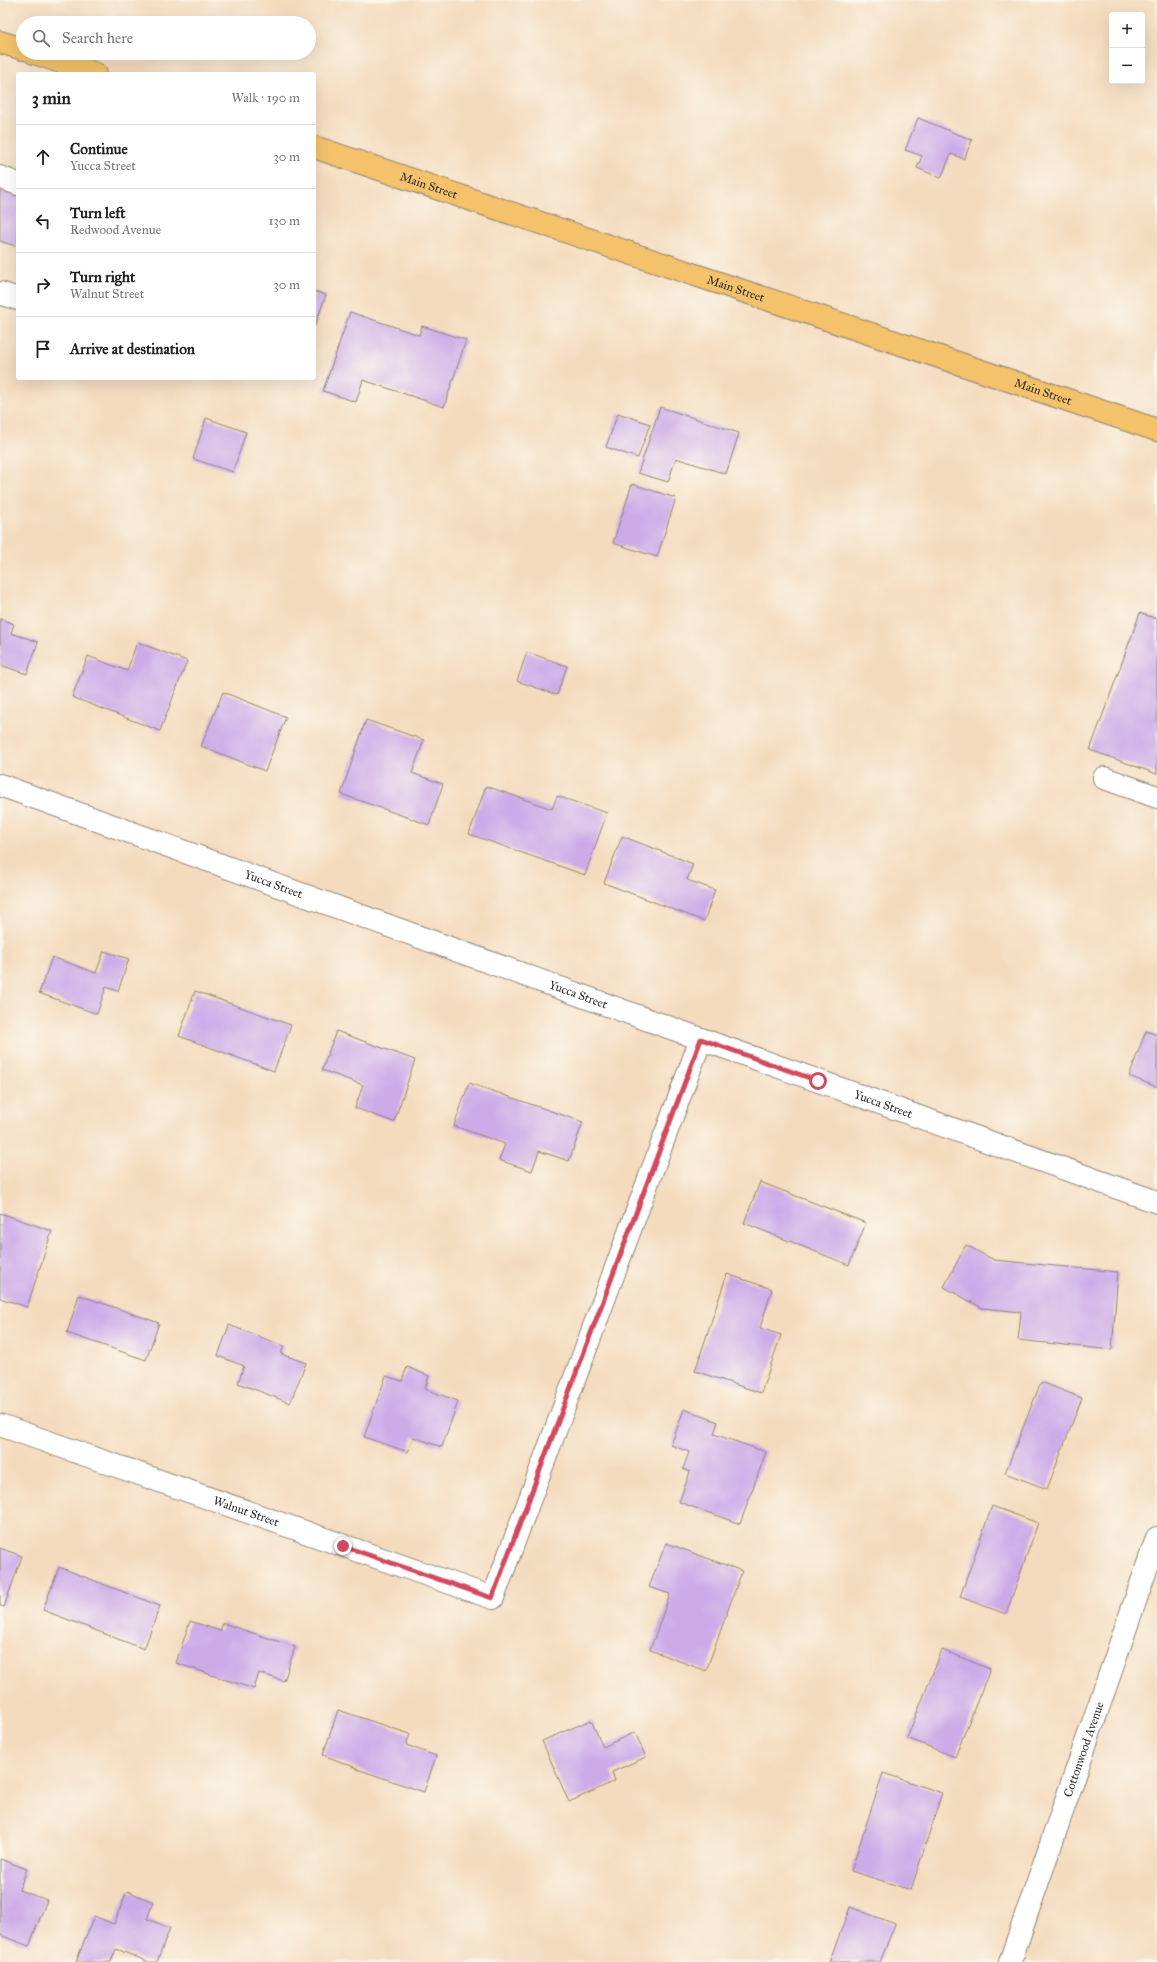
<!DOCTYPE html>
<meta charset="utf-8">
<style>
:root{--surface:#fff;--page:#f6f6f6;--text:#202124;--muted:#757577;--line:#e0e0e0}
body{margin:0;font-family:"IM FELL Great Primer",serif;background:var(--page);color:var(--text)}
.controls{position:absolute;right:12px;top:12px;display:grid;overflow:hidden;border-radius:4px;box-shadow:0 4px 16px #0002}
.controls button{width:36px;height:36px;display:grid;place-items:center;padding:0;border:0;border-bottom:1px solid var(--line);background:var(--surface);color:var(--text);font:20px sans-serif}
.stop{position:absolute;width:12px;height:12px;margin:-9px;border:3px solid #d1495b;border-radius:50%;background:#fff}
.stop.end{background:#d1495b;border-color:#fff;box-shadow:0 1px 4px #0008}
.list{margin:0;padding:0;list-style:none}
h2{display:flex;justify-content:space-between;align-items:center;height:52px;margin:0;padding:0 16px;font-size:17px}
h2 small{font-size:13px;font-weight:400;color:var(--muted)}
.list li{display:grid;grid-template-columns:26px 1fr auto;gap:12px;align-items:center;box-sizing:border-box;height:64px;padding:0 16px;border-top:1px solid var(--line)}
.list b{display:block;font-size:15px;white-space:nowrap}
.list p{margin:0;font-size:13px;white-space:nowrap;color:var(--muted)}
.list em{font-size:13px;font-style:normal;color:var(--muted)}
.icon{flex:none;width:22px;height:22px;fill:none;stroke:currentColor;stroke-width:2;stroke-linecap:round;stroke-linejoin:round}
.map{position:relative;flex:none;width:1157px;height:1962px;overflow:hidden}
.search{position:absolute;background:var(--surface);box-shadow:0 4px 16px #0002;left:16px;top:16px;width:300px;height:44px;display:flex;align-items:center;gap:10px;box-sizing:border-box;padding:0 14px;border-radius:22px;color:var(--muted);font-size:15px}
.panel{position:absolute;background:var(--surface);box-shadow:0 4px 16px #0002;left:16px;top:72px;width:300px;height:308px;border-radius:4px}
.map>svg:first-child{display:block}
.building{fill:#cdabe9}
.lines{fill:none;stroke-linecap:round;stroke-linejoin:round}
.minor-casing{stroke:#908374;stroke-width:24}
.major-casing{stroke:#908374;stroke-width:24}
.minor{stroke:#fff;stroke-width:22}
.major{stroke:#f3c26a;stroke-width:22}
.route{stroke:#d1495b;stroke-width:5}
.labels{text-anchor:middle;stroke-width:4;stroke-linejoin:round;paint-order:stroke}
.street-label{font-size:12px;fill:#2b2b2b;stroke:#fbf7ec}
</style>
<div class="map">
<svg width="1157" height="1962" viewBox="0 0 1157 1962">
<rect width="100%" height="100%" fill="#fbf7ec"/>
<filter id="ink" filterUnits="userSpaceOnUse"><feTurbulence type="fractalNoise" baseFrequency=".025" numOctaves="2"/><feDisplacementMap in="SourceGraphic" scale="8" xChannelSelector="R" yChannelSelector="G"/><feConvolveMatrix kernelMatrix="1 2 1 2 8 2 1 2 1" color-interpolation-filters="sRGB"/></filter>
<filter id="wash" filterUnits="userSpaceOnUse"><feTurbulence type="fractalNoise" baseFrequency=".012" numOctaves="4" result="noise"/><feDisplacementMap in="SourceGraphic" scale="16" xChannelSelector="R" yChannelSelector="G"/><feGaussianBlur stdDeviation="0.9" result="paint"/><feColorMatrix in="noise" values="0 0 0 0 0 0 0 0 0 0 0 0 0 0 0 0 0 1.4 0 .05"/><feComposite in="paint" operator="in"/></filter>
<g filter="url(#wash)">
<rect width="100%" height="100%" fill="#f4dbbe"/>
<g id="blocks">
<path class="building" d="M918,118l54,22 -8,19 -13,-5 -10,24 -24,-10 5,-12 -17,-6z
M0,188l18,6v53l-18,-6z
M314,291l12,4 -12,33z
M350,312l69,23 3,-9 44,14 -22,67 -81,-27 -7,22 -33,-11z
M660,407l79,26 -13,41 -50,-16 -8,24 -30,-9z
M618,413l32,11 -12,34 -32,-11z
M206,418l40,14 -13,40 -40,-13z
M632,484l44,14 -19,59 -44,-14z
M1140,613l17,6v155l-67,-24z
M0,619l14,5 -3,9 27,9 -11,32 -27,-9z
M137,642l50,19 -27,70 -88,-34 16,-41 39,15z
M527,652l40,14 -10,29 -40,-14z
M223,692l63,25 -21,54 -64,-25z
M366,720l58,20 -12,33 31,11 -14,41 -88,-31z
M486,786l66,23 5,-13 50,17 -22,62 -116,-41z
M622,836l71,28 -6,16 28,10 -11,31 -100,-38z
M104,951l25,8 -11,32 -12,-4 -9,27 -58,-21 13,-36 44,16z
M195,991l96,34 -17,46 -95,-35z
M336,1031l79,29 -21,62 -39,-14 8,-23 -41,-15z
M1146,1031l11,4v52l-28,-11z
M469,1083l114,39 -14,39 -30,-10 -7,20 -33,-11 6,-16 -51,-18z
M760,1182l106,41 -17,42 -105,-42z
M0,1213l52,18 -25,76 -27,-9z
M966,1245l28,15 124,12 -6,78 -94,-10 3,-28 -39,-4 -38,-21z
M727,1274l45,15 -12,39 21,7 -20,58 -66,-22z
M79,1295l80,28 -13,37 -79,-27z
M229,1325l55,21 -3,8 25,9 -16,40 -52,-20 6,-17 -26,-10z
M407,1367l22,9 -4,13 33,12 -16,46 -29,-10 -5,15 -44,-15 22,-61 16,5z
M1041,1382l41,16 -35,91 -42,-16z
M684,1409l34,13 -4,12 52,18 -26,72 -61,-22 11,-30 -7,-3 6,-17 -18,-7z
M992,1506l46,17 -32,91 -46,-17z
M666,1543l76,28 -36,100 -56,-21 20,-56 -21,-7z
M0,1548l22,8 -18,51 -4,-1z
M59,1567l101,39 -16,43 -101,-39z
M190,1621l30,10 3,-8 72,24 -11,34 -25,-8 -5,16 -78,-26z
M942,1650l48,19 -35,88 -48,-19z
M338,1710l72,24 -4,11 30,11 -12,36 -67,-23v-1l-34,-13z
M591,1720l12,27 32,-15 11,25 -34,15 3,9 -46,21 -27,-61z
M883,1773l59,20 -31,97 -60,-19z
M0,1859l27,10 -8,21 28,10 -18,46 -29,-11z
M127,1891l26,11 -6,17 23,9 -13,34h-8l-33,-13 -5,13h-35l18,-46 20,8z
M850,1907l45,17 -15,38h-51z"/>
</g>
</g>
<g filter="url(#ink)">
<use href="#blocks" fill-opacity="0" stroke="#908374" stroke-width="1"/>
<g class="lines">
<g class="minor-casing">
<g id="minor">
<path d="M0,177l18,7"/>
<path d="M0,293l18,6"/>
<path d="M1104,778l53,19"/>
<path id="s1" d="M0,785l701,254 456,163"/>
<path id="s2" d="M0,1425l493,173 208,-559"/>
<path id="s3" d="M1010,1962l147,-424"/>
</g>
</g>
<g class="major-casing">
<g id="major">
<path d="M0,42l23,7"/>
<path d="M34,53l62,21"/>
<path id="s4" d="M314,147l843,283"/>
</g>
</g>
<use href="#minor" class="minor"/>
<use href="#major" class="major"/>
</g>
</g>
<g class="lines" filter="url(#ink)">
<path class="route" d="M343,1546l149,52 209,-559 117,42"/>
</g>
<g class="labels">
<g class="street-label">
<text dy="4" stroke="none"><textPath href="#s4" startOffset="121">Main Street</textPath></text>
<text dy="4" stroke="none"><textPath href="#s4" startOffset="445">Main Street</textPath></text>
<text dy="4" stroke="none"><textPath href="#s4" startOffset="769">Main Street</textPath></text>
<text dy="4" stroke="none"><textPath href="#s1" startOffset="291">Yucca Street</textPath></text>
<text dy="4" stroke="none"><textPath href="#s1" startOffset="615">Yucca Street</textPath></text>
<text dy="4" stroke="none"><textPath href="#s1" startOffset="939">Yucca Street</textPath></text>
<text dy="4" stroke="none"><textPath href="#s2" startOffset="261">Walnut Street</textPath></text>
<text dy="4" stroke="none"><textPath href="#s3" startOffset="225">Cottonwood Avenue</textPath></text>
</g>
</g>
</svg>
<div class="controls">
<button>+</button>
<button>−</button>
</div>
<div class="stop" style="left:818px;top:1081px"></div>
<div class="stop end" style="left:343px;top:1546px"></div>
<div class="search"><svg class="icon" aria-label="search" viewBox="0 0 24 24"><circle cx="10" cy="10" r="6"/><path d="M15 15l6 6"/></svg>Search here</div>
<section class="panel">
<h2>3 min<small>Walk · 190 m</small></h2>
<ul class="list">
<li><svg class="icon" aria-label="ahead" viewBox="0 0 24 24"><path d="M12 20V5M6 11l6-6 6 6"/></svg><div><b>Continue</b><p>Yucca Street</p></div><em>30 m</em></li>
<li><svg class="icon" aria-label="left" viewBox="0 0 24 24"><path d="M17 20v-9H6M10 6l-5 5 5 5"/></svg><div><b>Turn left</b><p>Redwood Avenue</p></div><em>130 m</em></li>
<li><svg class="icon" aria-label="right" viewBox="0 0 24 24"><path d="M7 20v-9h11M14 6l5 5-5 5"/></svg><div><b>Turn right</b><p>Walnut Street</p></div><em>30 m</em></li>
<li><svg class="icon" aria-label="arrive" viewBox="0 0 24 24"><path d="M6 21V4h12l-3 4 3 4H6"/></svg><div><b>Arrive at destination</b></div></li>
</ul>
</section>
</div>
